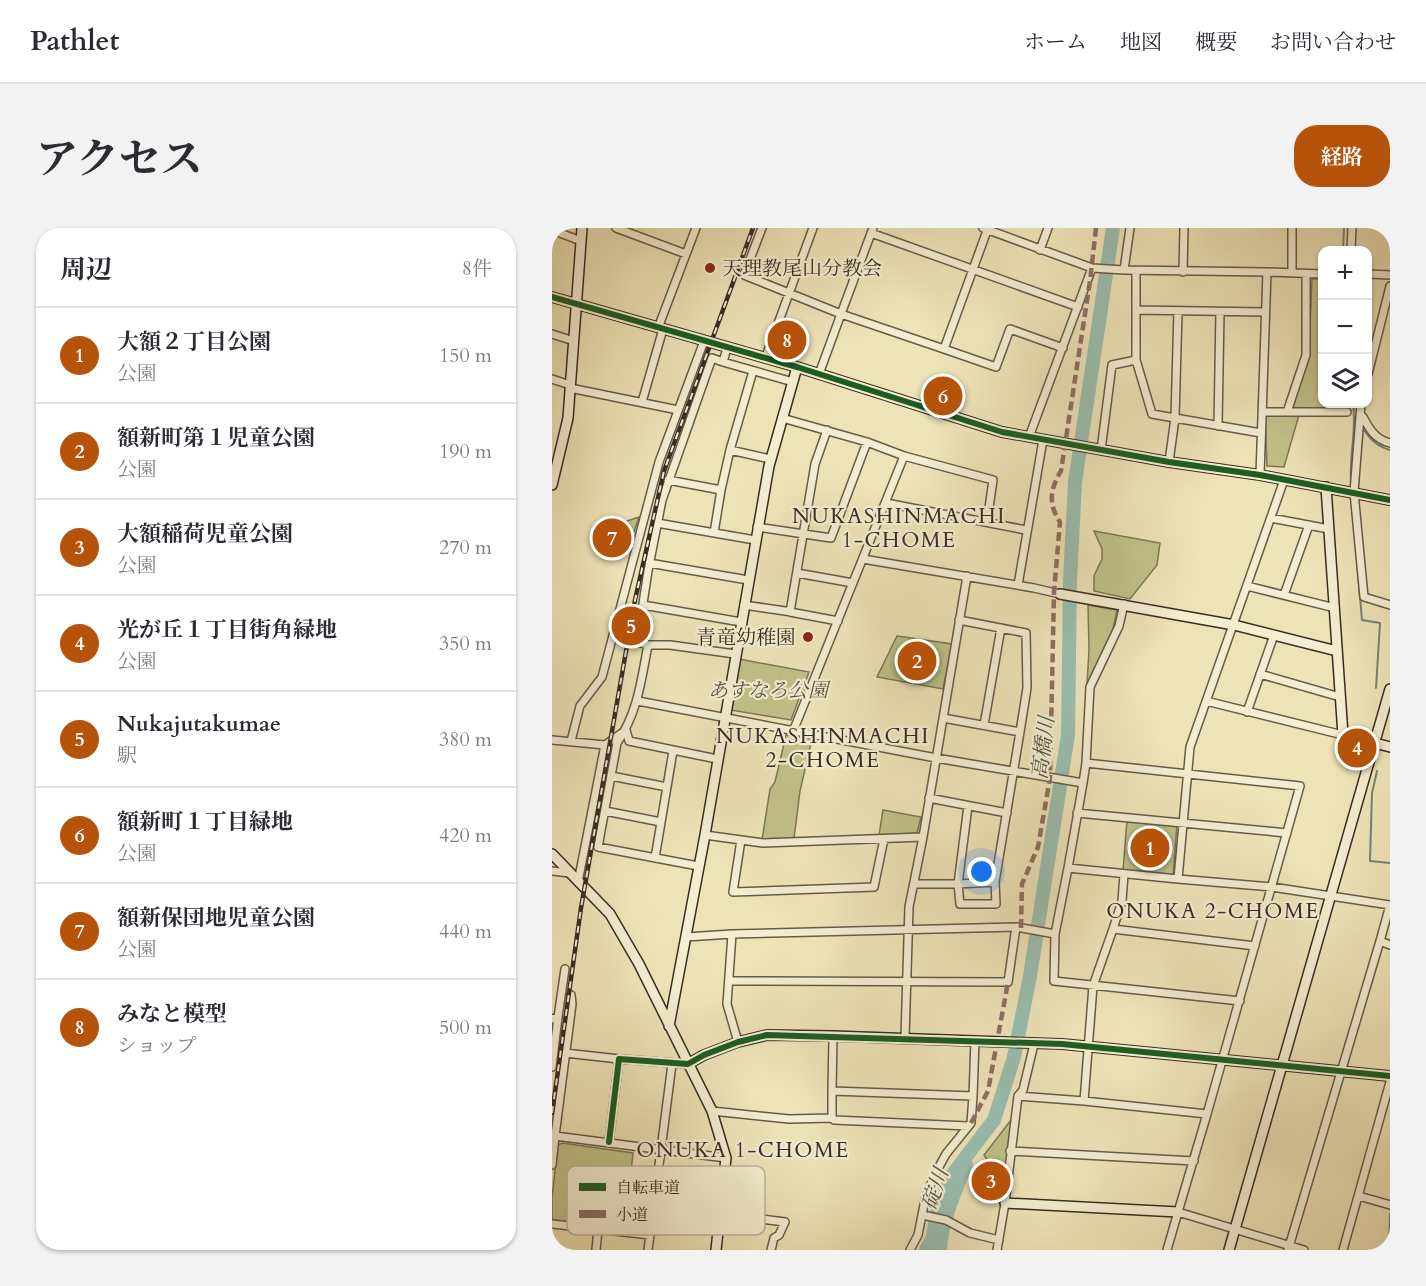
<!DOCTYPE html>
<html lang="ja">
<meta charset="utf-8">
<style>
:root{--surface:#fff;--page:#f2f2f3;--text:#2b2b33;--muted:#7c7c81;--line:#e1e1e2;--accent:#b45309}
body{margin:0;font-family:Cardo,"Noto Serif JP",serif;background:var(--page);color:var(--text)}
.controls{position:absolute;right:18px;top:18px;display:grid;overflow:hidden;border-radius:12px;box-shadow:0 2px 4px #0004}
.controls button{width:54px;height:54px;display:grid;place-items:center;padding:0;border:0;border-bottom:2px solid var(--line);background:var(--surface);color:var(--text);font:30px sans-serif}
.you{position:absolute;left:430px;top:644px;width:21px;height:21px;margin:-15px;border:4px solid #fff;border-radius:50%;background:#1a73e8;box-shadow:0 0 0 9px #1a73e833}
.badge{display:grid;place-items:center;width:39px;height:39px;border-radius:50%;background:var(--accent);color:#fff;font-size:20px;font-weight:700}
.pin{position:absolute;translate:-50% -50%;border:3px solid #fff;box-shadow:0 2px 6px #0006}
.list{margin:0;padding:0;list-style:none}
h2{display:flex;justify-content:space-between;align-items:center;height:78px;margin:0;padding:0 24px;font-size:26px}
h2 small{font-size:20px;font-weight:400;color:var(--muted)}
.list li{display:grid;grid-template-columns:39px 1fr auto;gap:18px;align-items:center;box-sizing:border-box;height:96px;padding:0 24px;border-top:2px solid var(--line)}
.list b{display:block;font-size:22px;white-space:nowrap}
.list p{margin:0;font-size:20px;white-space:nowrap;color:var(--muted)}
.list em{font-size:20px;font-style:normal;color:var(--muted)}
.icon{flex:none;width:33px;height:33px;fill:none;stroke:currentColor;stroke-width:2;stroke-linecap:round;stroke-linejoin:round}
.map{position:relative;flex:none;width:838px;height:1022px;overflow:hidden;border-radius:24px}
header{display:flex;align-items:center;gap:36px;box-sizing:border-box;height:84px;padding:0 30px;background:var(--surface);border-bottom:2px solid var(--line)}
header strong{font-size:28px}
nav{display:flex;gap:33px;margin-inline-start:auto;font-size:21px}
.intro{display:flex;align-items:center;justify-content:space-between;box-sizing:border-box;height:144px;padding:0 36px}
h1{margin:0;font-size:42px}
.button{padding:15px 27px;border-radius:24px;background:var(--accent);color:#fff;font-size:21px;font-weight:700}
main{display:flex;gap:36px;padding:0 36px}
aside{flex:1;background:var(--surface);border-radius:24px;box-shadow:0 2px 4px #0004}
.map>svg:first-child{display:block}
.green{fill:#c0c189;stroke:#7d7656;stroke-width:1.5}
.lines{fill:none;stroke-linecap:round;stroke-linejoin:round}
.stream{stroke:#738477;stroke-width:2}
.river{stroke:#99beaf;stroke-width:14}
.street-casing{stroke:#675a49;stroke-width:10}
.secondary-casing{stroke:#3a2c24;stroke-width:12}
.street{stroke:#f4edd0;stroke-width:7}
.secondary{stroke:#f4edd0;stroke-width:9}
.rail-casing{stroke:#3a2c24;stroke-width:4.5}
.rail{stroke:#f4edd0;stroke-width:2;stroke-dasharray:7;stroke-linecap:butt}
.quiet{stroke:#8d6e63;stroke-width:4.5;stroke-dasharray:9 4.5;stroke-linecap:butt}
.cycleway-casing{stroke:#f4edd0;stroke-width:10}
.cycleway{stroke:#1b5e20;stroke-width:6}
.poi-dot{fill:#8f2418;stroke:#f4edd0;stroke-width:2}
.labels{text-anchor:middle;stroke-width:4.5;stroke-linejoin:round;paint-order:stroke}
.poi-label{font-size:20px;fill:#3a2c24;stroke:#f4edd0;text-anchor:start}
.park-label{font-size:20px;font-style:italic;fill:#5c513d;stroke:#f4edd0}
.neighbourhood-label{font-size:21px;letter-spacing:1.5px;fill:#3a2c24;stroke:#f4edd0}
.water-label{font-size:21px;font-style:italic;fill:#525047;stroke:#f4edd0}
.key{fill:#f4edd0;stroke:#bcb39c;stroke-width:1.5}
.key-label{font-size:16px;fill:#3a2c24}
</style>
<header>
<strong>Pathlet</strong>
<nav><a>ホーム</a><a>地図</a><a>概要</a><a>お問い合わせ</a></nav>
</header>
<div class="intro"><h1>アクセス</h1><a class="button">経路</a></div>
<main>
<aside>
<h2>周辺<small>8件</small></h2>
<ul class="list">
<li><span class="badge">1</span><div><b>大額２丁目公園</b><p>公園</p></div><em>150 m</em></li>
<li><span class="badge">2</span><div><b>額新町第１児童公園</b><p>公園</p></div><em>190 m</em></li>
<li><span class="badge">3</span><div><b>大額稲荷児童公園</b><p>公園</p></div><em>270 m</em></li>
<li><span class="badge">4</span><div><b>光が丘１丁目街角緑地</b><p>公園</p></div><em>350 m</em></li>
<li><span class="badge">5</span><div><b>Nukajutakumae</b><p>駅</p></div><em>380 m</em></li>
<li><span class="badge">6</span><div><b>額新町１丁目緑地</b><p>公園</p></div><em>420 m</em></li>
<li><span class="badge">7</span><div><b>額新保団地児童公園</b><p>公園</p></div><em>440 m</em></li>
<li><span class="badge">8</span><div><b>みなと模型</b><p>ショップ</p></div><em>500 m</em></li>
</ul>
</aside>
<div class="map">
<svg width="838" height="1022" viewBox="0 0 838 1022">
<rect width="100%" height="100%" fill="#eee3b7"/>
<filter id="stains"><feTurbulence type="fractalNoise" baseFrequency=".00333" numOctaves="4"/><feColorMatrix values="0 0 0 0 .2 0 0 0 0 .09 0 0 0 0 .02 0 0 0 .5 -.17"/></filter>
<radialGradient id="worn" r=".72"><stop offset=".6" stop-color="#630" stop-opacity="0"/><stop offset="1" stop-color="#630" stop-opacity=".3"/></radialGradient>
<path class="green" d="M760,51h10v125h22l1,5 -52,-1 16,-54z
M713,186l34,1 -15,52 -17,-1z
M87,289l-12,35 -35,-8 2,-12z
M542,303l66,12 -3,22 -27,34 -36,-8v-15l8,-17v-10z
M536,377l29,5 -4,19 -26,56 2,-36z
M345,408l55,8 -9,45 -66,-12z
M187,431l70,13 -18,48 -61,-10z
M234,507l26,4 -12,52 -6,47 -32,2 8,-51 5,-7z
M331,582l38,7 -4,16 -38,2z
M575,592l50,4 -4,52 -50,-5z
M459,892l-8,81 -22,-2 2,-22 6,-14 -5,-8z
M10,915l71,10 -8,76 -73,-9v-23l6,-52z"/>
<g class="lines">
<path class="stream" d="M791,22l1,-22
M809,198c8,12 15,20 29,24
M799,254c-2,-26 6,-52 2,-78
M800,275l10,117 18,3 -4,65
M825,543l-5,22 -2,68 20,2
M837,1022l1,-36"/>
<path class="river" d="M374,1022l7,-13 4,-30 15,-32 42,-55 20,-63 16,-81 38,-241 2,-155 5,-98 38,-254
M388,1022c2,-31 15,-58 26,-86"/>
<g class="street-casing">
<path id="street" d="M64,0l70,26
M210,0l-18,47 97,39 32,-86
M431,0l109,40 32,2 143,2 -7,203
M0,2l29,11
M319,5l207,74
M488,22l8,-22
M799,22l1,-22
M572,42l6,-42
M631,44l1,-44
M715,44l55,2
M740,45v-45
M816,46l22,1
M584,82l128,2
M626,83l-3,107 86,15
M106,100l38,-100
M0,106l22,7
M392,121l52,18 14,-38 53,19
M213,131l48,-131
M584,132l16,54 23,4 -6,44
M171,134l70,20
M267,146l22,-60 103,35 44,-121
M816,146l22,-88
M0,151l18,6
M18,160l108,22
M90,174l21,-73
M809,176l-7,88 10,105 26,8
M710,184h85
M735,184l19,-57v-81
M811,189c7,13 12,22 27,26
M230,190l85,24 37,14 -110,273
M666,198l2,-114
M275,202l-12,34 -25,148 48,9
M477,209l63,-169
M178,222l23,-79
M549,222l11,-85 24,-5v-89
M352,228l89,24 -6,42
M116,252l53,10 9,-40 40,9
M732,252l-94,267 -12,132 94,8 118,18 -10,36
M334,275l140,27
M719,290l58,11
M105,295l98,17
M205,299l74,11 36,-96
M162,305l7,-43
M311,331l171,29 26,6
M97,335l99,17
M245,345l56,10
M466,357l25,-145
M695,358l88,22
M732,367l25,-70
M572,376l-5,22 -29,61 -4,76 214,23 -93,328
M91,377l98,17
M192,377l48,7
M407,392l67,13 1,55 -7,44
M96,417h22l65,9
M708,446l80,23
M86,473l298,57 147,25 -15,85
M654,473l137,34
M695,484l27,-77
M432,497l17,-97
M0,512l53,5 21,-15 3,11 88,18
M19,513l9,-35 22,-29 57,-215 45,-121
M59,548l56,11
M531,555l3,-20
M377,570l78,15
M416,578l-10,78 37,-2
M53,583l56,11
M525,585l210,20
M153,607l58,8 160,-6
M189,612l-8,52 141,-5 10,-48
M103,630l18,-107
M146,638l-100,-19 19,-104c21,-31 24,-62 31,-98l-11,-3 11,-71 14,-71 50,-142 11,4 4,-14
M0,643l18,2
M26,654l27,-137
M362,656h44l2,20h36l-1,-22 25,-150 -77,-14
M561,701l9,-28 2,-27
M180,706l284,-7 39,7 13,-66 110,11
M503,706l-1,47 186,20
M134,709l46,-3 -5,70 11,38
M703,718l-142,-17 -20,57 -9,115 123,13 -29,98 126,38
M178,753l278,1 8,-55
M6,789l7,-48
M0,791l6,-2 -6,50
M281,808l-1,55 141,5 2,-55
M353,810l4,-131 14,-70 44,-261
M13,825l54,6
M466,868l5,-6 11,-46
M160,883l77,8 43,-1v-27
M280,890l2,2 134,6
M0,908h3l17,-132 -1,-9
M57,914l10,-83 69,5
M458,923l184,10
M0,937l3,-29 171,22
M807,968l31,9
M169,986l64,8 -6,13 -5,3 -3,12
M375,988l19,4 24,13 29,7
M0,996l98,11
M44,1022l2,-21
M96,1022l24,-186
M358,1022l8,-15 7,-35 9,-24 12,-22 25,-31 2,-27
M445,1022l8,-47 13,-107 66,5
M615,1022l11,-38
M736,1022l92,-309 10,4
M791,1022l47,-168"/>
</g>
<g class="secondary-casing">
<path id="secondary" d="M0,69l245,70 205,65 167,30 91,13 130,25
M0,257l16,-67 14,-190
M774,259l17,248 47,12
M508,366l174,31 103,26
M0,626l58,60 29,50 73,147 14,47 -10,92
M117,798l36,-191 64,-369 28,-99
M136,836l16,-9 34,-13 29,-7 66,1 229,8 328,32
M453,975l173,9
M677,1022l161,-561"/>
</g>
<use href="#street" class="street"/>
<use href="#secondary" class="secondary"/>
<g class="rail-casing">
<path id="rail" d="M0,885l29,-205 54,-308 29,-129 89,-243"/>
</g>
<use href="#rail" class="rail"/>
<path class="quiet" d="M469,700l1,-44 16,-37 12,-69 4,-186 6,-70c-12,-18 -10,-33 1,-51l29,-190 6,-53
M419,895l17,-32 20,-109"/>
<g class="cycleway-casing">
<path id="cycleway" d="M0,69l245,70 205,65 167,30 91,13 130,25
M57,914l10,-83 69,5 16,-9 34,-13 29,-7 295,9 328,32"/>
</g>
<use href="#cycleway" class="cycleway"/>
</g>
<g class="poi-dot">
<circle cx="158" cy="40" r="6"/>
<circle cx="256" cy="409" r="6"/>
</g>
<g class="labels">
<g class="poi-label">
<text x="170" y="47">天理教尾山分教会</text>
<text x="244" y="416" text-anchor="end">青竜幼稚園</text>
</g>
<g class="park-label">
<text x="216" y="469">あすなろ公園</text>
</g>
<g class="neighbourhood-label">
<text x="347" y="295">NUKASHINMACHI<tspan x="347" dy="24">1-CHOME</tspan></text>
<text x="271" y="515">NUKASHINMACHI<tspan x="271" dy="24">2-CHOME</tspan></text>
<text x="661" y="690">ONUKA 2-CHOME</text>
<text x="191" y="929">ONUKA 1-CHOME</text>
</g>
<g class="water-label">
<text transform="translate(491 520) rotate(-83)" y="7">高橋川</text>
<text transform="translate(383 961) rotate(-71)" y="7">碇川</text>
</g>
</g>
<rect x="15" y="938" width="198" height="69" rx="9" class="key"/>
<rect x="27" y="955" width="27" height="8" fill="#1b5e20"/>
<rect x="27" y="982" width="27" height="8" fill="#8d6e63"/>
<g class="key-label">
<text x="64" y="965">自転車道</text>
<text x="64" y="992">小道</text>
</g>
<rect width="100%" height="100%" filter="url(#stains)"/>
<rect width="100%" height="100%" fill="url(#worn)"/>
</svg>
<div class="controls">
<button>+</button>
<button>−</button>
<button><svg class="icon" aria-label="layers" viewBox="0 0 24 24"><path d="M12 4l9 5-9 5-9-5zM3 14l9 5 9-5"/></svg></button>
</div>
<div class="you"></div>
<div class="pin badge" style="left:598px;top:620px">1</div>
<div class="pin badge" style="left:365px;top:433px">2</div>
<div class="pin badge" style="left:439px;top:953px">3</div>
<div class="pin badge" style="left:805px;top:520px">4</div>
<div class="pin badge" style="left:79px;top:398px">5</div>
<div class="pin badge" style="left:391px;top:168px">6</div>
<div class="pin badge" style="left:60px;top:310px">7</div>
<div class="pin badge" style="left:235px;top:112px">8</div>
</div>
</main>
